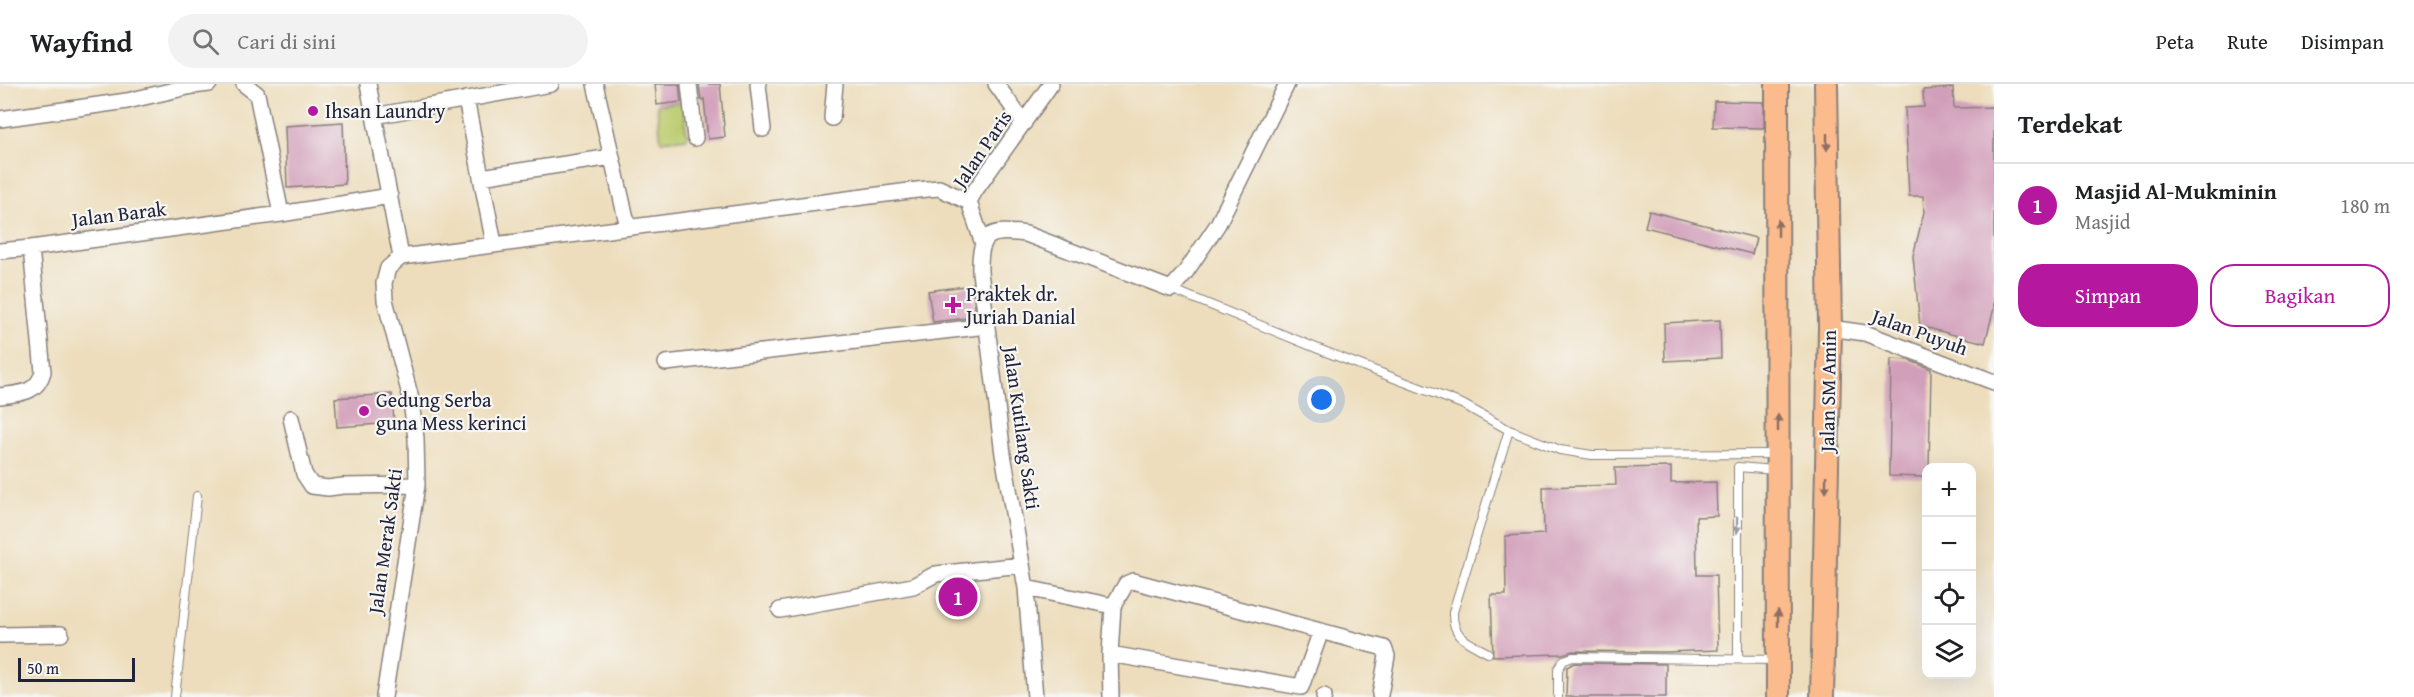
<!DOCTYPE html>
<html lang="id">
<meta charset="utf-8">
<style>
:root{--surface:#fff;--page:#f2f2f2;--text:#202124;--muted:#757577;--line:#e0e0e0;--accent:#b5179e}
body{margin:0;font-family:"Gentium Book Plus",serif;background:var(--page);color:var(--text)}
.controls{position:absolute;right:18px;bottom:18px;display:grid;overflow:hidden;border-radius:12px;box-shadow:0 6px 24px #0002}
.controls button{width:54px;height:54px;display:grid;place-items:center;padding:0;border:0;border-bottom:2px solid var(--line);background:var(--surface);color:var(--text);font:30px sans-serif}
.scale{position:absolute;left:18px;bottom:15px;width:117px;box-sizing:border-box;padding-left:6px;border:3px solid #22223b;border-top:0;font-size:16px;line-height:21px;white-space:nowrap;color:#22223b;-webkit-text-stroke:4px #f6f6f2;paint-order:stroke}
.you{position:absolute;left:1322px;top:316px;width:21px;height:21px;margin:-15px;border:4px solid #fff;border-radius:50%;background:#1a73e8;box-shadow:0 0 0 9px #1a73e833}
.badge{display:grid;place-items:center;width:39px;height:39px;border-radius:50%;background:var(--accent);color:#fff;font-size:20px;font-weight:700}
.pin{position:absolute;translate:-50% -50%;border:3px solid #fff;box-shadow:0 2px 6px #0006}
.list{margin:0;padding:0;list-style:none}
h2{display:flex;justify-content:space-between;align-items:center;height:78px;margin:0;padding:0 24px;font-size:26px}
h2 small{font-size:20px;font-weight:400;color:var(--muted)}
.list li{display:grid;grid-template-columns:39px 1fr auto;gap:18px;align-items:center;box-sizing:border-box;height:84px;padding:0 24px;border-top:2px solid var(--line)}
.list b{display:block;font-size:22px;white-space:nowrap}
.list p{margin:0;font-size:20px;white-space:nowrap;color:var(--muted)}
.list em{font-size:20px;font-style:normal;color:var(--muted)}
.actions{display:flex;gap:12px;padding:18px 24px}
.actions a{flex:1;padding:14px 0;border:2px solid var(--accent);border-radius:24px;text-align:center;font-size:21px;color:var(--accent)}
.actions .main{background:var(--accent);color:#fff}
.icon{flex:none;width:33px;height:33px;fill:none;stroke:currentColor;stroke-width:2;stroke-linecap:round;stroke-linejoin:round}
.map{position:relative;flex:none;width:1994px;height:613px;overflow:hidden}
header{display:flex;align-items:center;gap:36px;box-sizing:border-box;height:84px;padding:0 30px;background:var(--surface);border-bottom:2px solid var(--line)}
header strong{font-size:28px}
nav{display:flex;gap:33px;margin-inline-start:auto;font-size:21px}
.search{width:420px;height:54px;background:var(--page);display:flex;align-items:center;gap:15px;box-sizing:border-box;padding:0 21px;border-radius:33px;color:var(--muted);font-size:22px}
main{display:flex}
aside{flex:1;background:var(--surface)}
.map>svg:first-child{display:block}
.green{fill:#bccc6f;stroke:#6f7755;stroke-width:1.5}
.building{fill:#d29fba}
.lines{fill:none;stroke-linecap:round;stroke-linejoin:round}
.service-casing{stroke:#88807c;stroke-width:10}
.minor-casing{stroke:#88807c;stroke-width:18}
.primary-casing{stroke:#88807c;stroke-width:26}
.service{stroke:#fff;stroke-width:8}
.minor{stroke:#fff;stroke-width:15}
.primary{stroke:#fbbb8c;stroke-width:22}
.oneway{fill:#8e6e64}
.oneway2{fill:#9c9ca7}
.poi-dot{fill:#b5179e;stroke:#f6f6f2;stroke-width:2}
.labels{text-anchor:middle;stroke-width:4.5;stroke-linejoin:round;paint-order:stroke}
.poi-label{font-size:20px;fill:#22223b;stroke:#f6f6f2;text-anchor:start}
.street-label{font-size:20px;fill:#22223b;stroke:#f6f6f2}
</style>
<header>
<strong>Wayfind</strong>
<div class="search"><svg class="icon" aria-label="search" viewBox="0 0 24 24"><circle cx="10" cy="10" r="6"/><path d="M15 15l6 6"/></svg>Cari di sini</div>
<nav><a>Peta</a><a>Rute</a><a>Disimpan</a></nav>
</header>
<main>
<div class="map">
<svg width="1994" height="613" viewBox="0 0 1994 613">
<rect width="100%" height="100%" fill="#f6f6f2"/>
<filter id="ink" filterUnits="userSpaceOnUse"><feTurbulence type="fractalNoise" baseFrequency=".0167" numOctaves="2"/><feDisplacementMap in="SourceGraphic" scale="12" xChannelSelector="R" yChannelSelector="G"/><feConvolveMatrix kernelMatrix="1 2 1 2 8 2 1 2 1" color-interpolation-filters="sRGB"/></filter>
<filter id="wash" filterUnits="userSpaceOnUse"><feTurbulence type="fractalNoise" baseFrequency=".008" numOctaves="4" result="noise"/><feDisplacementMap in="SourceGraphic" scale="24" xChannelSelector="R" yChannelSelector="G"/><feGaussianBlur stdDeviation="1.35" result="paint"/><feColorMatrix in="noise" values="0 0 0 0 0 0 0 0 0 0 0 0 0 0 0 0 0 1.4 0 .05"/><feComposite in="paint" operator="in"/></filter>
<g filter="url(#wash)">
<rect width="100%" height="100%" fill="#edddbc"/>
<path class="green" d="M683,18l4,36 -26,3 -4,-36z"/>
<g id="blocks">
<path class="building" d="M655,0h24l2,18 -24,3z
M699,0h21l5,53 -17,2 -4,-40 -3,1z
M1953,4l1,20 40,-1v201l-9,35 -65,-17 -7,-70 11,-44 -1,-16h-14l-4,-88 19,-1 -1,-17z
M1714,17l50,1v26l-51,-1z
M343,38l2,62 -58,4 -2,-62z
M1649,127l107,27 -4,16 -107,-27z
M972,201l4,32 -43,5 -5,-31z
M1720,236l1,38 -56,3 -1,-38z
M1891,275l17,1 23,9 -2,99h-3v9l-37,-1z
M392,310l2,29 -57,4 -2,-29z
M1671,383v16l45,-1 1,34 -21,1 1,58h19l2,75 -52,2 -93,-1 -11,3 -69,2 -2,-61h15l-1,-59 39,-2 -1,-47 73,-2 -1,-17z
M1574,579l92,1v33h-100l1,-30z"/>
</g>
</g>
<g filter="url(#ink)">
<use href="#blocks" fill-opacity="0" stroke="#88807c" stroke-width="1.5"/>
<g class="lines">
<g class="service-casing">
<path id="service" d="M1171,205l155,63 136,52 47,26 51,20 32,5 183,-1
M1488,569c-20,-11 -36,-15 -35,-41l56,-182
M1738,575v-192l37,3
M175,613l22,-201
M1558,613v-28l6,-9 9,-3 202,3"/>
</g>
<g class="minor-casing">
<path id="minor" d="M244,0l13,10 24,120
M368,0l33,173
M595,0l33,143
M689,0l6,54
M758,0l5,45
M996,0l28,39
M466,15l28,145
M374,32l177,-32
M832,34l3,-34
M0,35l127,-18 65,-15 17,-2
M481,93l131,-20
M982,157l-13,-39 5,-10 77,-108
M0,167l31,-3
M401,173l516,-67 22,-2 30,14
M1830,244l35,5 129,49
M666,279l321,-37
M0,312c20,-3 37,-2 43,-24l-12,-124 250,-34 109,-18
M291,334l13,56 8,12 16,2 15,-2 74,-1
M1026,504l87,18 13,-22 7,-3 251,67 3,8 -7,39
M1113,522l-3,48 191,33 20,-56
M780,526l133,-24 23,-12 86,-9
M0,551l61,-1
M1110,570l1,43
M1324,612v1
M384,613l33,-212 -1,-47 -6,-43 -25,-95 -1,-17 4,-15 13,-11
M1035,613l-9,-109 -23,-134 -23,-182c-1,-39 9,-43 46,-38l145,55 14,-16 33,-49 69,-140"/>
</g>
<g class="primary-casing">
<path id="primary" d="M1777,0l1,613
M1822,613l8,-369 -4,-244"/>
</g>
<use href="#service" class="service"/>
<use href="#minor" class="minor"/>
<use href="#primary" class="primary"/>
</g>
<defs><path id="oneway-solid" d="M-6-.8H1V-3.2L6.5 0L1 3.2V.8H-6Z" transform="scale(1.5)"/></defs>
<g class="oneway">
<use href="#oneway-solid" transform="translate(1827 58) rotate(90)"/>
<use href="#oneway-solid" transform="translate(1778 144) rotate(-90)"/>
<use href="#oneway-solid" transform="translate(1778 339) rotate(-90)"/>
<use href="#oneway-solid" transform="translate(1826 400) rotate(91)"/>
<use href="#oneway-solid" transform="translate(1778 534) rotate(-90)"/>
</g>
<use class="oneway2" href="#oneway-solid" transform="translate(1737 441) rotate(91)"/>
</g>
<g class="poi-dot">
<circle cx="313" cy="27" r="6"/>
<path d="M950 212h6v6h6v6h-6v6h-6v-6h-6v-6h6z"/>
<circle cx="364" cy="327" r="6"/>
</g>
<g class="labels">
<g class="poi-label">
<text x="325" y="34">Ihsan Laundry</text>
<text x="966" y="217">Praktek dr.<tspan x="966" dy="23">Juriah Danial</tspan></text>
<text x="376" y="323">Gedung Serba<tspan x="376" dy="23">guna Mess kerinci</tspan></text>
</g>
<g class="street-label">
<text transform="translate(982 65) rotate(-56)" y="7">Jalan Paris</text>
<text transform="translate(119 130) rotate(-7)" y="7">Jalan Barak</text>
<text transform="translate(1920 248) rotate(20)" y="7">Jalan Puyuh</text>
<text transform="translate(1828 307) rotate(-89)" y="7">Jalan SM Amin</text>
<text transform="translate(1022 344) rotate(82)" y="7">Jalan Kutilang Sakti</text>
<text transform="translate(385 457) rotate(-82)" y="7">Jalan Merak Sakti</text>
</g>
</g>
</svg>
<div class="controls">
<button>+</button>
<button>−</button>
<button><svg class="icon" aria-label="locate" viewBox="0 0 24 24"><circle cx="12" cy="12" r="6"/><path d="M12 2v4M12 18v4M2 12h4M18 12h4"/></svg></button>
<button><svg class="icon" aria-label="layers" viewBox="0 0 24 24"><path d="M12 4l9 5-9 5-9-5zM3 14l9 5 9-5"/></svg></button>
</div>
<div class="scale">50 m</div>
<div class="you"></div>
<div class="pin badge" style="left:958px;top:513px">1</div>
</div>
<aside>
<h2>Terdekat<small></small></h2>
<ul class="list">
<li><span class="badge">1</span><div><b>Masjid Al-Mukminin</b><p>Masjid</p></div><em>180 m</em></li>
</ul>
<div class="actions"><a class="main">Simpan</a><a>Bagikan</a></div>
</aside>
</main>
